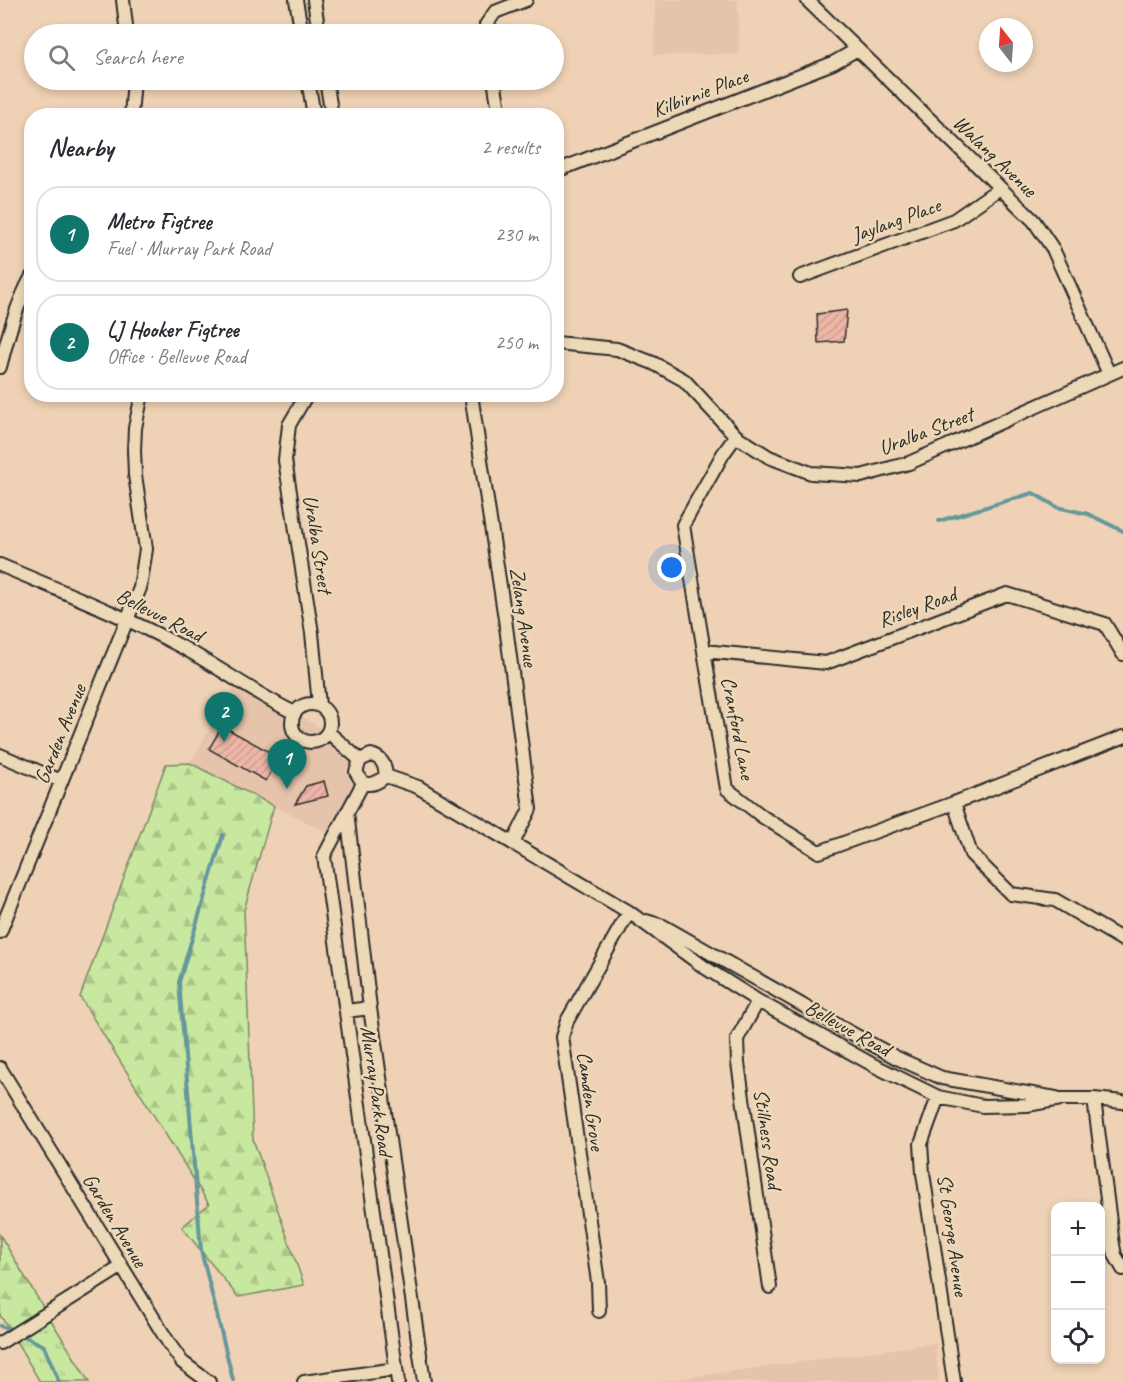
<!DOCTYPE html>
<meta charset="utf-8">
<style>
:root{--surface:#fff;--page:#f2f2f3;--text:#2b2b33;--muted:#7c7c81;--line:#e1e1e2;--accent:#0f766e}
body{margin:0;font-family:Caveat,sans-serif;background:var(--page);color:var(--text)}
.controls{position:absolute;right:18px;bottom:18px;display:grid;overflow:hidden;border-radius:12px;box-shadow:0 3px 9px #0003}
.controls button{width:54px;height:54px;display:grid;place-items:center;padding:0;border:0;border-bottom:2px solid var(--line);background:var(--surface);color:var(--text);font:30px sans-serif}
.compass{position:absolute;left:979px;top:18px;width:54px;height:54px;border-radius:50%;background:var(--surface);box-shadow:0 3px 9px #0003;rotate:343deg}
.you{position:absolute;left:672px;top:568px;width:21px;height:21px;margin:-15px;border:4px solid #fff;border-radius:50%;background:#1a73e8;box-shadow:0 0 0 9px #1a73e833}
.badge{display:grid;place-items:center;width:39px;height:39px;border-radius:50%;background:var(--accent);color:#fff;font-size:20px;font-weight:700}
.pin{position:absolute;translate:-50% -50px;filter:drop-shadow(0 2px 3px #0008)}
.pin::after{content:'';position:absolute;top:32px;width:21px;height:18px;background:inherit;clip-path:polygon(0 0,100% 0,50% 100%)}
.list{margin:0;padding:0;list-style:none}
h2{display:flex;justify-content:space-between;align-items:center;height:78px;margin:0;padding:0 24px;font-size:26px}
h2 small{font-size:20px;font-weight:400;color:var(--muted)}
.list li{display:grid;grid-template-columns:39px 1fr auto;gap:18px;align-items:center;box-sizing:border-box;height:96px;margin:0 12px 12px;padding:0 12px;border:2px solid var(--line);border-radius:24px}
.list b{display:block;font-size:22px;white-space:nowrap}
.list p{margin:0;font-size:20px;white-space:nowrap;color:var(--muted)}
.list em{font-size:20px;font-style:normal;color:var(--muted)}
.icon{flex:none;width:33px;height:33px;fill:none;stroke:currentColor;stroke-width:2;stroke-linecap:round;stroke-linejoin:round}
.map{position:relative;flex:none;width:1123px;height:1382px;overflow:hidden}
.search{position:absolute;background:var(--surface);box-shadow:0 3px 9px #0003;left:24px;top:24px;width:540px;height:66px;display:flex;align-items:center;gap:15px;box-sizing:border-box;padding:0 21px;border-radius:33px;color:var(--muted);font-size:22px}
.panel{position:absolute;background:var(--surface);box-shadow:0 3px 9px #0003;left:24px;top:108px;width:540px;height:294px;border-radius:24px}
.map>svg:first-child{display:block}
.built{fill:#e6c4ac}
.grass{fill:url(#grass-tufts);stroke:#7a8965;stroke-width:1.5}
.forest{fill:url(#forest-firs);stroke:#7a8965;stroke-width:1.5}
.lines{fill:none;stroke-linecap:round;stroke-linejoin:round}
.stream{stroke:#66979b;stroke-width:4}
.building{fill:url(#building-hatch);stroke:#2b2b2b;stroke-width:1.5}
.minor-casing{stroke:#2b2b2b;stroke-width:16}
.minor{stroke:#edd8b7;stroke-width:12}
.labels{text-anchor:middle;stroke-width:5;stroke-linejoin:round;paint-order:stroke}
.street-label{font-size:21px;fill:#2b2b2b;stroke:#edd8b7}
</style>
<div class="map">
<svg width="1123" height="1382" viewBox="0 0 1123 1382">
<defs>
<pattern id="grass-tufts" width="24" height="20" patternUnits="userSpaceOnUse" patternTransform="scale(1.5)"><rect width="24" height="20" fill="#c8e79f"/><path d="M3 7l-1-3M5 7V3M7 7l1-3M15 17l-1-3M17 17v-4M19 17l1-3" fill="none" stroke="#acc689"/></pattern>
<pattern id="forest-firs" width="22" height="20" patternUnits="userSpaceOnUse" patternTransform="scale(1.5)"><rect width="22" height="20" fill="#c8e79f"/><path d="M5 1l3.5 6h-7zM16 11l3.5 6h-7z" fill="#acc689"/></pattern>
<pattern id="building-hatch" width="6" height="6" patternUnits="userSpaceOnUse" patternTransform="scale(1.5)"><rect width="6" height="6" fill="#edb6a7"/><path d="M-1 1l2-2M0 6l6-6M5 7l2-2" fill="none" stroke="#cb9d90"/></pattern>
</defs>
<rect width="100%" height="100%" fill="#efd2b5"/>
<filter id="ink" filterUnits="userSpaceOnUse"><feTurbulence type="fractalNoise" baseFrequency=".0167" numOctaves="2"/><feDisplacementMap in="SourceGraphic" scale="12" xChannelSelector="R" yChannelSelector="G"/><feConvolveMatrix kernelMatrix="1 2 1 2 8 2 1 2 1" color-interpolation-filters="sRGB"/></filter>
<g filter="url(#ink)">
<path class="built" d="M655,0h83l1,54 -85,1z
M236,685l59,28 33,19 32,28 -1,19 -25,57 -144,-73z
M935,1343l4,39h-284z"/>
<path class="grass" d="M46,1312l43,70h-49l-28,-48z"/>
<path class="forest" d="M190,763l84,43 -30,104 9,229 51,146 -66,12 -56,-70 27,-23 -129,-207 86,-233z
M0,1235l46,77 -34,22 -12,-19z"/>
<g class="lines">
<path class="stream" d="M939,521l94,-28 24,14 31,7 35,17
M223,835l-44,147 22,268 32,130
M0,1326l14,4
M20,1334l24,12 15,36"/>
</g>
<path class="building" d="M847,310l-3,31 -26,2 -1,-29z
M222,726l57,31 -13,24 -57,-32z
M324,781l4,15 -33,8 11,-18z"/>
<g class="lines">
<g class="minor-casing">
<path id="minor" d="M123,0l4,34
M296,0l6,34
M314,0l5,34
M807,0l227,221 19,28 56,125
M488,34l-2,-9 9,-13 31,-12
M308,80l6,36
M326,80l6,36
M494,80l6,36
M131,116l3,-36
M556,171l277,-108 23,-13
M800,277l154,-57 46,-32
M556,343l61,6 36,14 31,17 52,56 33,21 42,16 50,3 48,-13 214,-95
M0,367c8,-31 16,-62 32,-91
M307,394l-18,31 -4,35 27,173 7,72
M471,394l34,225 25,190 -17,34
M736,436l-13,18 -40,71 44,264 36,28 56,35 135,-49 169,-66
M0,565c61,26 122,50 180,81 39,21 75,48 115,67
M704,651l122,12 181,-69 98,30 18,30
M292 723a19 19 0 1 1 38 0a19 19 0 1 1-38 0Z
M328,732l32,28
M0,755l61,26
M371,755c12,3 14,11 15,21 -8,6 -13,10 -23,7l-7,-11 4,-12z
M386,776l32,11 211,125 75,55 54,34 117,65 63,31 45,9 44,-1 34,-6h33l29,3
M363,783l-39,73 74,526
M954,803l17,51 40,40 44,6 68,40
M347,812l23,196 54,374
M646,921l17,5 190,108 44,24 45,20 114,20
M0,932l140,-344 6,-39 -11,-74 -1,-25 1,-22 7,-34
M758,1001l-21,38 1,24 32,224
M346,1011l24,-3
M0,1068l170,277 12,17 27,20
M938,1097l-17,47 2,29 31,209
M1094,1099l19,146 2,10 8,14
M599,1311l-1,-29 -36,-245 5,-16 62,-109
M0,1343l121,-76
M304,1382l92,-13"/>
</g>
<use href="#minor" class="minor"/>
</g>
</g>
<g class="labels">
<g class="street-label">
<text transform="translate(700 93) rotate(-21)" y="7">Kilbirnie Place</text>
<text transform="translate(995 156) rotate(44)" y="7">Walang Avenue</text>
<text transform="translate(896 220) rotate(-20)" y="7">Jaylang Place</text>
<text transform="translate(926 431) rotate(-21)" y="7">Uralba Street</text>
<text transform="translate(318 544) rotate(81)" y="7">Uralba Street</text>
<text transform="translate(917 607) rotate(-20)" y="7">Risley Road</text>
<text transform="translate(160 615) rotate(27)" y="7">Bellevue Road</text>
<text transform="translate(524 617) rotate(82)" y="7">Zelang Avenue</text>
<text transform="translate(738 728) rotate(79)" y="7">Cranford Lane</text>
<text transform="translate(60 734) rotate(-68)" y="7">Garden Avenue</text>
<text transform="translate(848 1028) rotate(29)" y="7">Bellevue Road</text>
<text transform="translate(377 1091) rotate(82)" y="7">Murray Park Road</text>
<text transform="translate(591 1101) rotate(82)" y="7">Camden Grove</text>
<text transform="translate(768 1139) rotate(82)" y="7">Stillness Road</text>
<text transform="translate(115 1220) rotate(59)" y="7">Garden Avenue</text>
<text transform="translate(953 1235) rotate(82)" y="7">St George Avenue</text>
</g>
</g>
</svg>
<div class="controls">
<button>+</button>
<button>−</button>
<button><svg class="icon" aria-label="locate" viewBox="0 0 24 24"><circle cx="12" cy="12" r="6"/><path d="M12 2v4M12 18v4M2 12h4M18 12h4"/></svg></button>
</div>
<svg class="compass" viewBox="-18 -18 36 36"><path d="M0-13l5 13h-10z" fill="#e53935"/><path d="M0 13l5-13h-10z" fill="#7c7c81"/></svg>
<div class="you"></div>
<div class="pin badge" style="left:287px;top:789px">1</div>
<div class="pin badge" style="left:224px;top:742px">2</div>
<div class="search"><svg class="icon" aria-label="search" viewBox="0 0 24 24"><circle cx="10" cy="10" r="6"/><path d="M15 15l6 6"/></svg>Search here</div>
<section class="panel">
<h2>Nearby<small>2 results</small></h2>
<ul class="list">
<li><span class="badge">1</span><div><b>Metro Figtree</b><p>Fuel · Murray Park Road</p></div><em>230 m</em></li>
<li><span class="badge">2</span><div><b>LJ Hooker Figtree</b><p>Office · Bellevue Road</p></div><em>250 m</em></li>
</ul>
</section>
</div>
